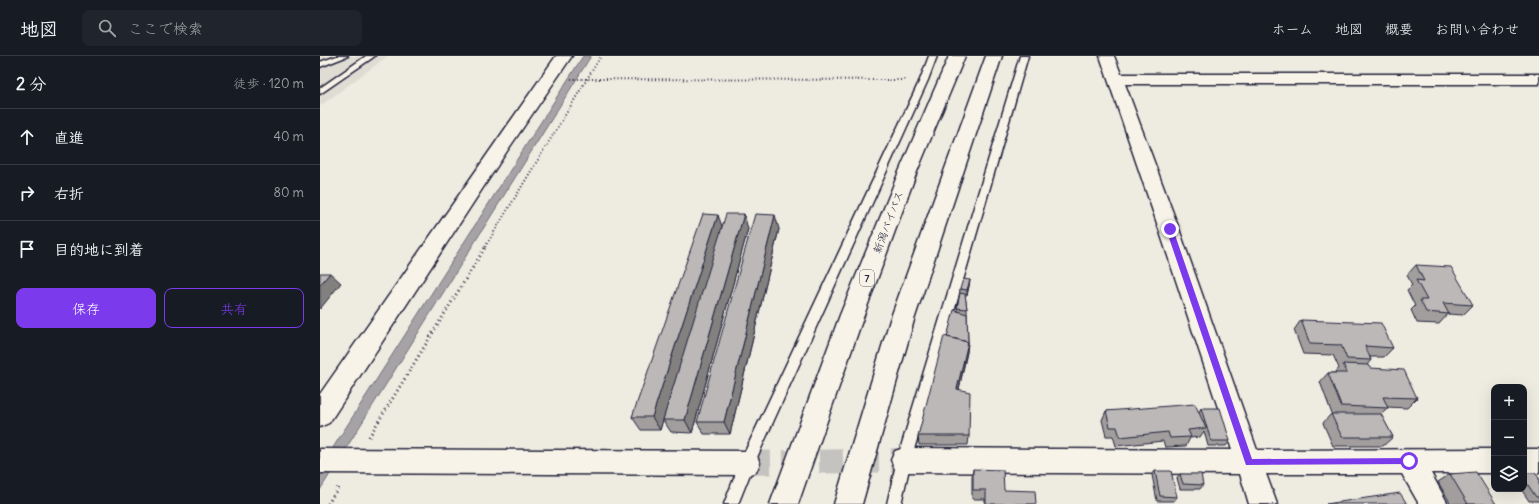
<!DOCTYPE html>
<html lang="ja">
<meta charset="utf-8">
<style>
:root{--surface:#171b24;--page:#20242c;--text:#f1f3f6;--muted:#9ea1a6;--line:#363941;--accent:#7c3aed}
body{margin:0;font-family:Delius,"Klee One",sans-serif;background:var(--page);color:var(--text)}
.controls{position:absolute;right:12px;bottom:12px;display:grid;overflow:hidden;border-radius:8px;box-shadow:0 4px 16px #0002}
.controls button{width:36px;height:36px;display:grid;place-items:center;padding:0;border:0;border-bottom:1px solid var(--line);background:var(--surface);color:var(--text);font:20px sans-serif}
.stop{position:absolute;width:12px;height:12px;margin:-9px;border:3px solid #7c3aed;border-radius:50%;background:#fff}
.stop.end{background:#7c3aed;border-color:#fff;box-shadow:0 1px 4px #0008}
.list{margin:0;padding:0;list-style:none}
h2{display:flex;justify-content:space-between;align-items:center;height:52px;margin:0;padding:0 16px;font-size:17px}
h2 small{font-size:13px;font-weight:400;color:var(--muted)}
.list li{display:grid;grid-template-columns:26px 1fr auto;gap:12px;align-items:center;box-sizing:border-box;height:56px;padding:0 16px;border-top:1px solid var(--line)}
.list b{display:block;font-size:15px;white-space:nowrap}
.list em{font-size:13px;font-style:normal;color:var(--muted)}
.actions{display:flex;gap:8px;padding:12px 16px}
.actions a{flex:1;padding:9px 0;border:1px solid var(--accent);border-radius:8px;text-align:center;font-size:14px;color:var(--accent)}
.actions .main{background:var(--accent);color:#fff}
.icon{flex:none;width:22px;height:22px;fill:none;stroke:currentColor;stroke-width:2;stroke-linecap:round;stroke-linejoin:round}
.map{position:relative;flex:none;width:1219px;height:448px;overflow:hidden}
header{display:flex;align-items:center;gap:24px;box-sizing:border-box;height:56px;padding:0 20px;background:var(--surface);border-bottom:1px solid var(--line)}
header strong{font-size:19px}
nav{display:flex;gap:22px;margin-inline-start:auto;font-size:14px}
.search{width:280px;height:36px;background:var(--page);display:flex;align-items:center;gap:10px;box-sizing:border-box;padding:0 14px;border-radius:8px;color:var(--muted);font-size:15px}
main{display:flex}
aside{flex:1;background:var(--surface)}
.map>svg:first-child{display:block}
.built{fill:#dfdcd4}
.water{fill:#a6a3a6;stroke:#716f7b}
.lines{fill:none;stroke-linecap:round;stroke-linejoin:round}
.street-tunnel{stroke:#c5c3c0;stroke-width:24;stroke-dasharray:24 12;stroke-linecap:butt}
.lane-casing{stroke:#22223b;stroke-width:3}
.street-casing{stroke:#22223b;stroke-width:3}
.secondary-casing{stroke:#22223b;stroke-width:3}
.highway-casing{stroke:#22223b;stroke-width:3}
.path-far1{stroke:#22223b;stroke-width:2;stroke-dasharray:1 2.5;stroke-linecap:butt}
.path{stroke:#22223b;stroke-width:3;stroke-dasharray:1 3.5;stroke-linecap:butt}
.lane{fill:#f7f3e8;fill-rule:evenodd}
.street{fill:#f7f3e8;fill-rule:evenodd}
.secondary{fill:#f7f3e8;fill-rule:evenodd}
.highway{fill:#f7f3e8;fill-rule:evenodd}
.wall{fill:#a19e9d;stroke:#22223b}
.shaded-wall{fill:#838180;stroke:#22223b}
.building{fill:#bbb8b7;stroke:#22223b}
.route{fill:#7c3aed}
.labels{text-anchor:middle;stroke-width:4;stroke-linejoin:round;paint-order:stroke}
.shield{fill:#f7f3e8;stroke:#62616f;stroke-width:1}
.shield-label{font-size:10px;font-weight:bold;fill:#22223b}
.street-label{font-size:11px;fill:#22223b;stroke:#f7f3e8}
</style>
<header>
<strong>地図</strong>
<div class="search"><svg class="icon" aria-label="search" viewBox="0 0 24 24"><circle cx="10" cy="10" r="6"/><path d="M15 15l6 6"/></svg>ここで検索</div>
<nav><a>ホーム</a><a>地図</a><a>概要</a><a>お問い合わせ</a></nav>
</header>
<main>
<aside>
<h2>2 分<small>徒歩 · 120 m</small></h2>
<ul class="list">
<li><svg class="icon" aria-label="ahead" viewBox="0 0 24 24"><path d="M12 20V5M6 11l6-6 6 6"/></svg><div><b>直進</b></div><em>40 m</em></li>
<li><svg class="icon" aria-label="right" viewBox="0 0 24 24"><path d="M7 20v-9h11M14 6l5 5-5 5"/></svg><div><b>右折</b></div><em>80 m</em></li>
<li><svg class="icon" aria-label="arrive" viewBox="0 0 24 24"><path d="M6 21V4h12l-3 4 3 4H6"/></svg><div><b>目的地に到着</b></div></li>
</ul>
<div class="actions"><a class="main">保存</a><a>共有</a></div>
</aside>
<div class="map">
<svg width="1219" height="448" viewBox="0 0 1219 448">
<rect width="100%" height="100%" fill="#eeebe1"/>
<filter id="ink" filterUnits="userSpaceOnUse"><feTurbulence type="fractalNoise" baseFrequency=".025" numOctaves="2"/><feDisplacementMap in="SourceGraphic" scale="8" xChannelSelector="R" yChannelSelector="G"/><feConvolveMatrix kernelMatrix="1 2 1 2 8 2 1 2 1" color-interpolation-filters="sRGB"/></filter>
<g filter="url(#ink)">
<path class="built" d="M0,0h68l-68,50z"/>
<path class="water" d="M263,0h8l-271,434v-22z"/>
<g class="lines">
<path class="street-tunnel" d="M427,407l157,-3"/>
<g class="lane-casing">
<path id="lane" d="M17,0h11l-28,11v-5z
M46,0h9l-55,38v-6z
M609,0h8l-9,24 -174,384 -16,40h-14l18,-46 178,-378z
M700,0h8l-117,404 -10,44h-14l10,-44z"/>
</g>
<g class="street-casing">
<path id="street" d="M780,0h14l7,18h418v10h-414l54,145 78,221 237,-1v24h-63l17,31h-29l-17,-30h-136l11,30h-28l-9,-30 -336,-2 -9,-3 -4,-9 4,-9 9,-3 328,2 -73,-221z
M0,393l427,2 9,3 4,9 -4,9 -9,3 -427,-2z
M1204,393h15v24h-15z"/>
</g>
<g class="secondary-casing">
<path id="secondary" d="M236,0h16l-63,92 -180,275 -9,4v-33z"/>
</g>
<g class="highway-casing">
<path id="highway" d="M629,0h16l-49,118 -52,141 -66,189h-28l70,-189 58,-141z
M666,0h16l-88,264 -52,184h-28l56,-184z"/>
</g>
<path class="path-far1" d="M251,23l336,1
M165,191l116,-191"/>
<path class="path" d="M49,381l117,-191
M8,448l11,-18"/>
<use href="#lane" class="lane"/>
<use href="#street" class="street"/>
<use href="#secondary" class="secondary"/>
<use href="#highway" class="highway"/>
</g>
<path class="wall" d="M402,171l26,2 -56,204 -21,-1 -8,-12 2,-9 -5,19h-19l-9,-13z
M459,173l-49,205h-26l-7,-12z
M1096,209l57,40 -10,10 -15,-1 -9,10 -22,-1 -6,-13 4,-4 -8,-16 5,-5 -5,-10z
M650,224l-1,6 -2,9h-2l2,14 1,33 -1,10 -8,37 10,47 -1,9h-49l-1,-9 29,-99 10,-26 3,-22z
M981,264l92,28 -9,9h-14l1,3 -4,5 3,3 47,30 -10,10 -20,-1 1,1 -7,7 12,22 -10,9h-50l-10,-23 8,-9h1l-12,-32 8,-9h7l4,-5 -6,-13 -30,-1 -9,-24z
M881,352l29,33 -4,5h-18l-4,-15 -4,6 -10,1 -4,8 -21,1 -2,-6 -47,5 -3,-10h-7l-4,-16 4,-9 93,1z
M653,413l31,21 32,14h-51v-5h-13v-22z
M835,415l22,26 -3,4h-17l-5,-26z
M1204,417l15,5v23h-10l-8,-12h3z
M860,418l23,11 -3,4h-20l-3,-11z
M1130,418l46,30h-45l-13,-22z"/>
<path class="shaded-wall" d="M424,158l4,15 -56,204 -7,-13z
M398,159l5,14 -63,201 -8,-13z
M455,159l4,14 -49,205 -6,-12z
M10,217l11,10 -21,26v-24z
M650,224l-1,6 -2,9v-5z
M648,286l-1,10 -10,46v-9z"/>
<path class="building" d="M383,158l15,1 -66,202h-20z
M406,158h18l-59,206h-22z
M435,158l20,1 -51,207h-27z
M1096,209l35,2 22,38 -30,-2 6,11 -23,-2 -6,-12h7l-11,-20 8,1z
M0,217h10l-10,12z
M643,223l7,1 -3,10 -7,-1z
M640,237l5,1 2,15 -10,-1z
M634,254l13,4 1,28 -21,-5z
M981,264l80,3 12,25 -28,-2 6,14 -24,-1 -6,-14 -31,-1z
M624,280l24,6 -11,47 13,3 -1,44h-51z
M1023,308l25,1 2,3 34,2 13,28 -34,-1 5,11 -47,-2 -13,-33h19z
M875,348l11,24 -18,2 3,7 -21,1 -2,-6 -48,5 -3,-10h-7l-4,-16z
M881,352h19l10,33h-19z
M1011,358h50l12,23h-51z
M653,413l30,1 1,20 31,1 1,13h-50v-14h-13z
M835,415h16l6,26 -17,-1z
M1156,416l20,32h-28l-18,-30z
M1204,417h11l4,5v19h-3l-12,-18z
M860,418h21l2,11 -20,-1z
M1080,437l7,11h-81z"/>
</g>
<path class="route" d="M850,171l3,2 79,230 157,-1 2,1v5l-165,1 -80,-236z"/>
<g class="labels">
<rect class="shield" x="540" y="214" width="14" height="16" rx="3"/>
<g class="shield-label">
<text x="547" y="226">7</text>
</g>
<g class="street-label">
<text transform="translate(568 166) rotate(-69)" y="4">新潟バイパス</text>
</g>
</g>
</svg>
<div class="controls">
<button>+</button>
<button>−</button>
<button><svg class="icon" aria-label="layers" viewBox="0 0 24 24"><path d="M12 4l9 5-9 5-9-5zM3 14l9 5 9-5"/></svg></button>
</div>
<div class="stop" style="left:1089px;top:405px"></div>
<div class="stop end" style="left:850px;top:173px"></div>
</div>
</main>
